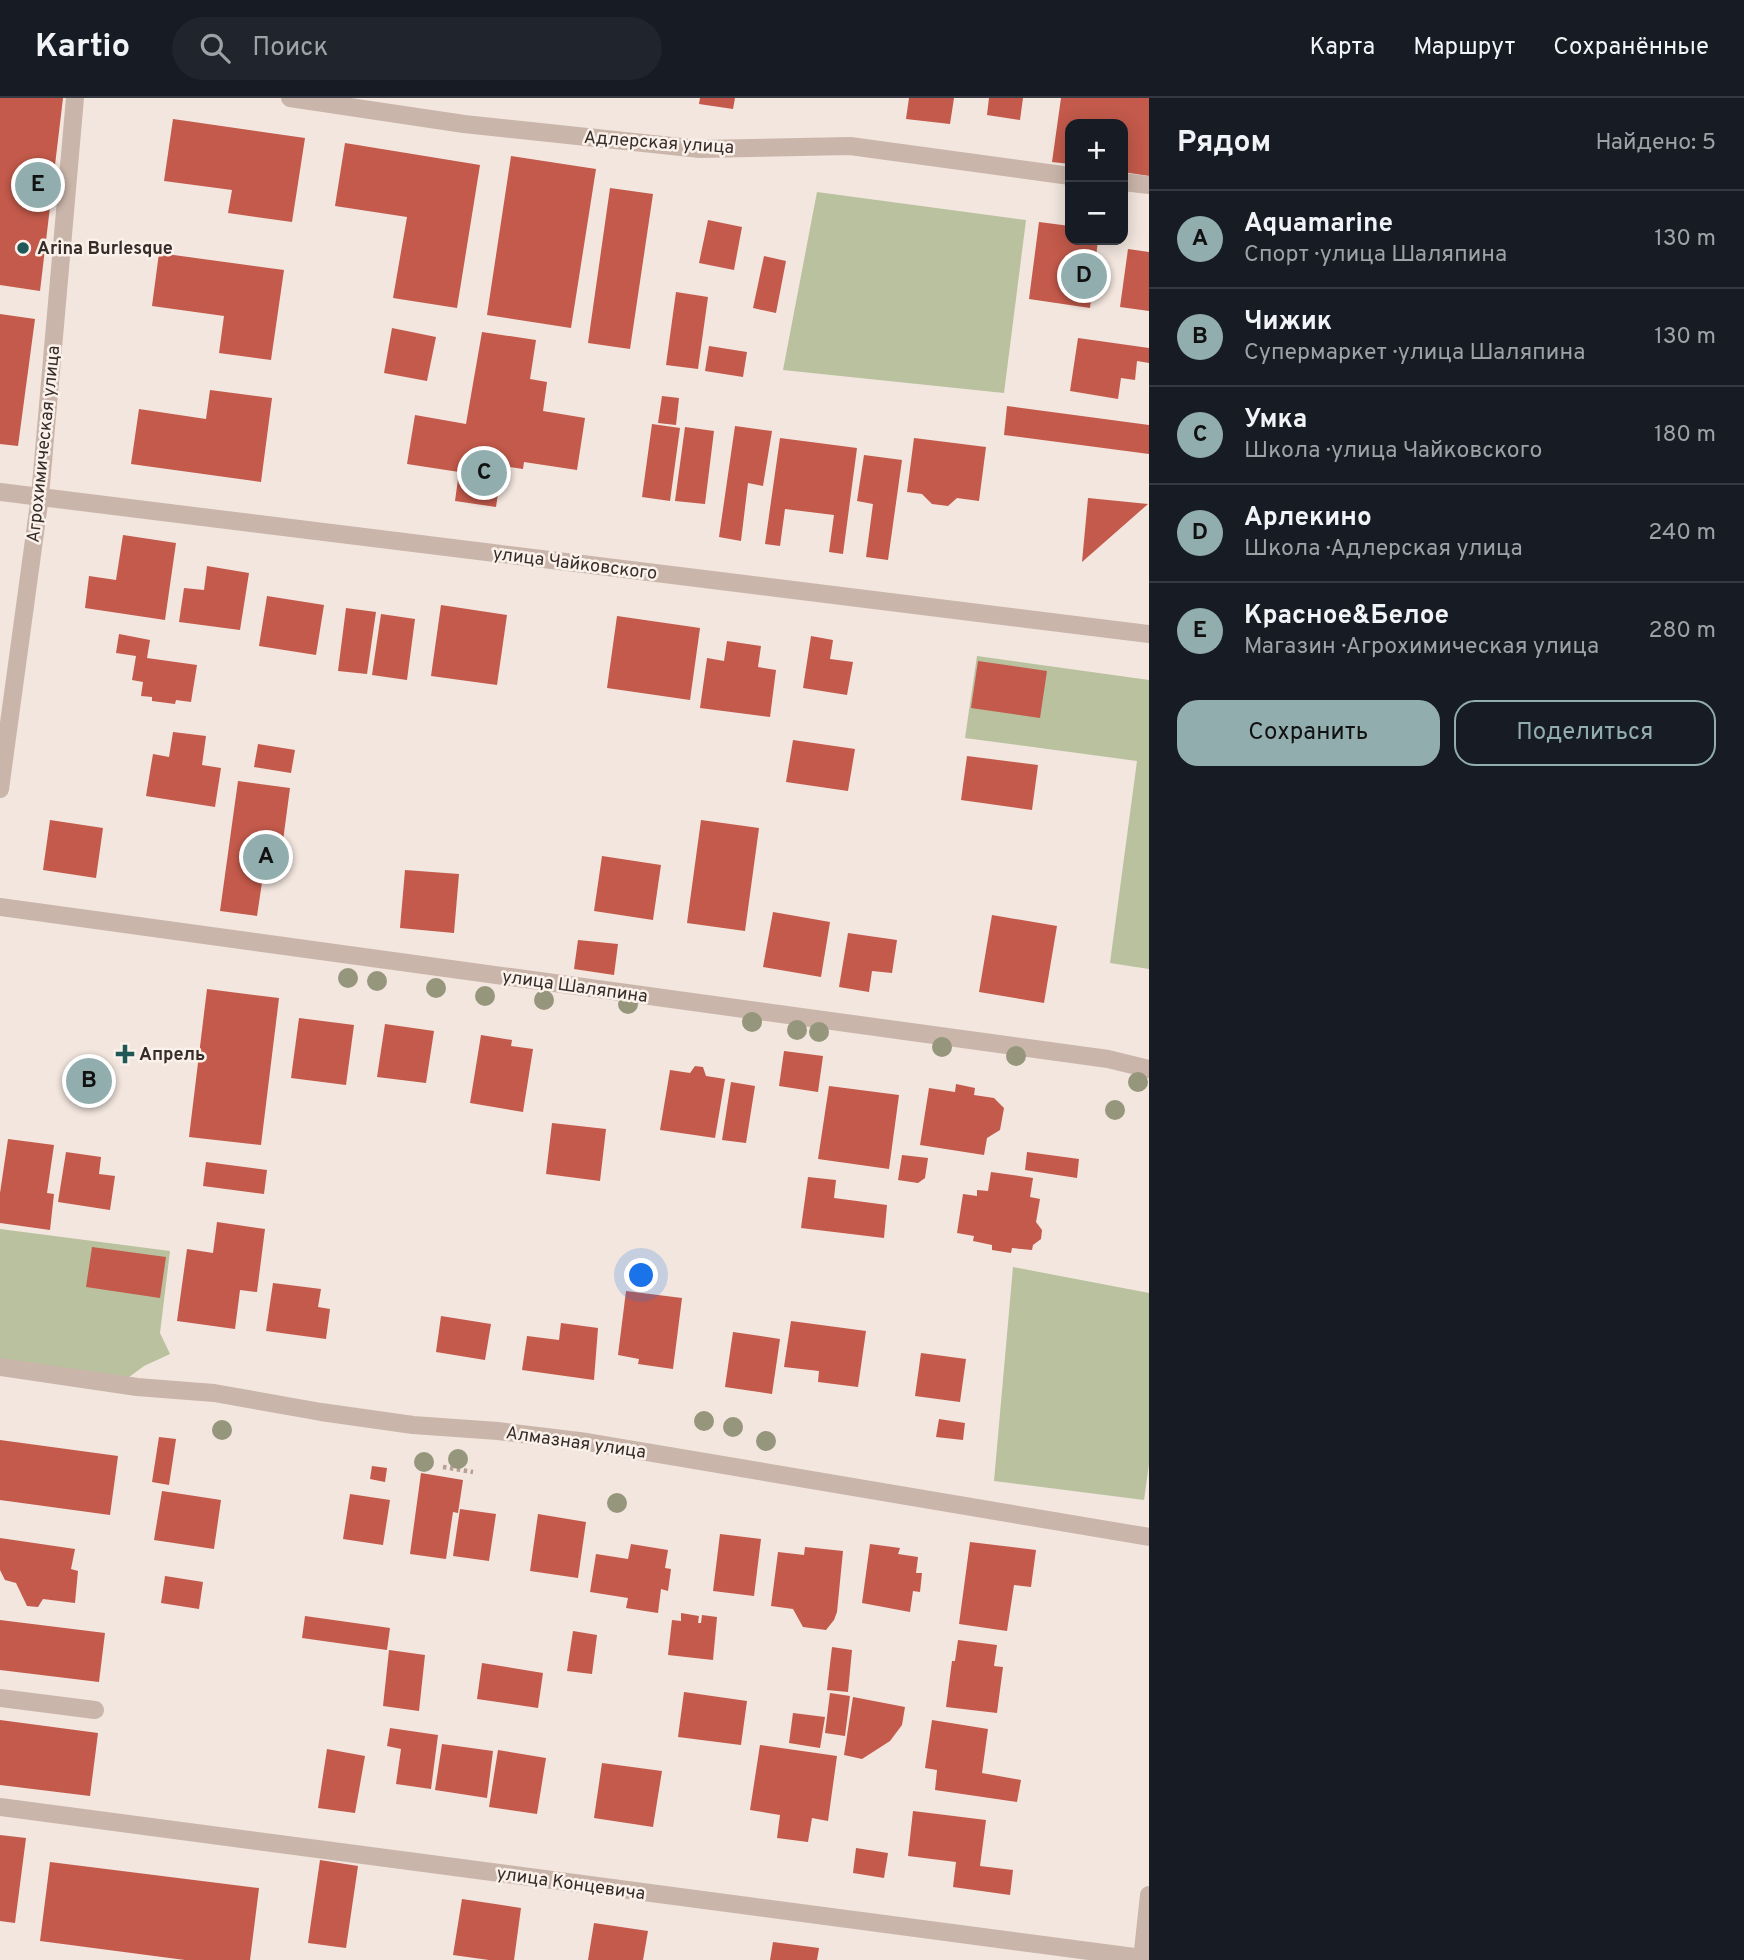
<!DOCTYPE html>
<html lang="ru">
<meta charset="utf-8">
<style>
:root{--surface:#171b24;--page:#20242c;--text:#f1f3f6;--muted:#9ea1a6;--line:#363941;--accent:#92adae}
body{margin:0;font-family:Overpass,sans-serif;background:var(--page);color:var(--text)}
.controls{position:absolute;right:21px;top:21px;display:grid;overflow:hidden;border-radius:14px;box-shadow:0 4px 18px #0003}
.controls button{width:63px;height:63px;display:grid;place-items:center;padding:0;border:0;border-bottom:2px solid var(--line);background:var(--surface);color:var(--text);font:35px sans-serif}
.you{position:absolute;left:642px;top:1178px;width:24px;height:24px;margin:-18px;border:5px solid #fff;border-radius:50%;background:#1a73e8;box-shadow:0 0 0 10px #1a73e833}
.badge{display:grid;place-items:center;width:46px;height:46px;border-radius:50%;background:var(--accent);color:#111;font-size:23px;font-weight:700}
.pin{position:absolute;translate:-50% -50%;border:4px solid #fff;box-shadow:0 2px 7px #0006}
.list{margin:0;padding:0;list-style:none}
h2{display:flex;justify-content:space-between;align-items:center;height:91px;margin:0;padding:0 28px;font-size:30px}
h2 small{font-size:23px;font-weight:400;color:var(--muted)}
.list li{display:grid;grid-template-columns:46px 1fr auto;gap:21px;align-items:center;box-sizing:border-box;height:98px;padding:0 28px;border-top:2px solid var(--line)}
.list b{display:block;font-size:26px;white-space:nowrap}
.list p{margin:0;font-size:23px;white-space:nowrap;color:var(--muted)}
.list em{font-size:23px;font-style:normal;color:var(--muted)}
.actions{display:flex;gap:14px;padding:21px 28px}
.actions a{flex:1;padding:16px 0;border:2px solid var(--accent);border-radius:21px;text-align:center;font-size:24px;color:var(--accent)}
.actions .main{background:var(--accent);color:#111}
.icon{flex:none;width:38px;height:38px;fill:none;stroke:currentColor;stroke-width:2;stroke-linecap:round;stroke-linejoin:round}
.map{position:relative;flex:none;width:1149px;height:1862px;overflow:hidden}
header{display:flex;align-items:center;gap:42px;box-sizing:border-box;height:98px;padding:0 35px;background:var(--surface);border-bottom:2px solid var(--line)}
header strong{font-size:33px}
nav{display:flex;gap:38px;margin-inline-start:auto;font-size:24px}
.search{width:490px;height:63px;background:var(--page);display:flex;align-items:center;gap:18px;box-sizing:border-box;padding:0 24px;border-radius:38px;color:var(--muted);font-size:26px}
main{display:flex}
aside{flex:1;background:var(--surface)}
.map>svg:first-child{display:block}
.green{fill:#b9c19e}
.building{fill:#c35a4b}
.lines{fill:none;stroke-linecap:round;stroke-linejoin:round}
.path{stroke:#b69f94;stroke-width:4.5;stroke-dasharray:3.5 3.5;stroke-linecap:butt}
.minor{stroke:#cab5aa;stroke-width:18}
.tree{fill:#96967d}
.poi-dot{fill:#1f5856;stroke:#faf1ea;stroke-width:2.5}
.labels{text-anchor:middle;stroke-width:5;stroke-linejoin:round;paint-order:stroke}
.street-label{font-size:18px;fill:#382c29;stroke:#faf1ea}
.poi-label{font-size:18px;font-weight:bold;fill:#382c29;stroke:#faf1ea;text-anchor:start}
</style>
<header>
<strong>Kartio</strong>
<div class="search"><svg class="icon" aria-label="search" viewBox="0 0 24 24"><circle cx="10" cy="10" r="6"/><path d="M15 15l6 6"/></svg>Поиск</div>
<nav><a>Карта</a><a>Маршрут</a><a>Сохранённые</a></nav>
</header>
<main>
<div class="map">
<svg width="1149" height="1862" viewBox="0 0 1149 1862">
<rect width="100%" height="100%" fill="#f2e6de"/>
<path class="green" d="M817,94l209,28 -22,173 -221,-23z
M977,558l172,24v289l-39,-6 27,-202 -172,-23z
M0,1131l170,22 -10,82 10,21 -26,12 -23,17 -121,-21z
M1013,1169l136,26v171l-5,36 -150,-19z"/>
<path class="building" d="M0,0h63l-23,193 -40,-6z
M700,0h35l-2,11 -34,-5z
M909,0h45l-4,26 -44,-5z
M989,0h34l-3,22 -33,-5z
M1061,0h88v78l-26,-4v-48h-53v40l-18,-2z
M173,21l132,19 -13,84 -64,-9 4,-23 -68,-9z
M345,45l135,22 -23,143 -64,-10 14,-81 -72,-11z
M511,58l85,13 -25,159 -84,-13z
M610,90l43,6 -23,155 -42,-6z
M708,122l34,7 -8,43 -35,-7z
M1039,124l31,4v14h28l-8,68 -61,-9z
M1128,151l21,3v59l-29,-4z
M159,155l125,17 -13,90 -52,-7 5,-37 -72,-10z
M764,158l22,5 -10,52 -23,-5z
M676,194l32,5 -10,72 -32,-4z
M0,216l35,5 -17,127 -18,-2z
M392,230l44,9 -9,44 -43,-8z
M482,234l54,8 -6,39 17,3 -4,29 42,7 -8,52 -53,-8 -1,7 -21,-3 -6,41 -41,-6 4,-29 -52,-8 8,-49 51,9z
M1078,240l71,10v15l-12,-2 -2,19 -14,-2 -3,21 -48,-8z
M709,248l38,6 -4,25 -38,-6z
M210,292l62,8 -11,84 -130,-18 8,-55 67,10z
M662,298l17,2 -3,27 -18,-2z
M1007,308l142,19v29l-145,-19z
M652,326l28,4 -10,73 -28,-4z
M735,328l37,5 -9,55 -15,-3 -7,58 -22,-4z
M685,329l29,4 -9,73 -30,-3z
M780,340l77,10 -14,106 -14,-2 5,-37 -49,-6 -5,37 -15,-2z
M914,340l72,9 -7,54 -22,-3 -9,8 -16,-2 -10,-10 -15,-2z
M864,357l38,5 -14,100 -22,-3 7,-53 -16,-3z
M1088,400l60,6 -66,58z
M123,437l53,8 -11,77 -80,-12 4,-32 27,4z
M207,468l42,7 -9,57 -61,-8 5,-34 20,2z
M267,498l57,9 -8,50 -57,-9z
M441,507l66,10 -10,70 -66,-9z
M346,510l30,4 -9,62 -29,-3z
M381,516l34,5 -8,61 -35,-5z
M617,518l83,12 -10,72 -83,-12z
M119,536l31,6 -3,18 50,7 -6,37 -15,-2 -1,4 -23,-3v-4l-11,-1 2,-14 -11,-2 4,-24 -20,-3z
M811,538l22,4 -3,19 23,3 -6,33 -44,-7z
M727,543l34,5 -3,21 18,3 -6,47 -70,-9 7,-50 17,3z
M978,563l69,10 -7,47 -69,-10z
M173,634l33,4 -4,29 19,3 -6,39 -69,-11 7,-42 16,3z
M793,642l62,9 -7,42 -62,-9z
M258,646l37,6 -4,23 -37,-6z
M967,658l71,9 -6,45 -71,-10z
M238,683l52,7 -11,83 -15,-2 -7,47 -37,-5z
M50,722l53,8 -7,50 -53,-8z
M701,722l58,8 -14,103 -58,-8z
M602,758l59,9 -8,55 -59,-9z
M405,772l54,4 -5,59 -54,-5z
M773,814l57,10 -9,55 -58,-10z
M992,817l65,11 -13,77 -65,-11z
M848,835l49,7 -5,33 -20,-2 -3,21 -30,-5z
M578,842l40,4 -4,31 -40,-6z
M207,891l72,9 -18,147 -72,-8z
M299,920l55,7 -8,60 -55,-7z
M385,926l49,7 -8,52 -49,-6z
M481,937l31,5 -1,6 22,3 -10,63 -53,-9z
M784,953l39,5 -5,36 -39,-6z
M695,968l8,1 3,9 19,3 -10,59 -55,-8 10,-60 20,3z
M731,984l24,4 -9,57 -24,-3z
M956,986l19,4 -1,7 20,3 10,10 -4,22 -13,8 -3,17 -64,-10 9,-57 26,4z
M829,988l70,9 -10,74 -71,-10z
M552,1025l54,6 -6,52 -54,-7z
M8,1041l46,6 -7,48 7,1 -4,36 -50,-7v-30z
M66,1054l35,5 -2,17 16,2 -5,34 -52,-8z
M1027,1054l52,7 -2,19 -52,-8z
M902,1057l26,3 -3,20 -7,5 -20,-3z
M206,1064l61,8 -3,24 -61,-8z
M991,1074l42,6 -3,19 10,2 -4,23 6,8 -1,9 -8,6 -1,5 -20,-2 -1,5 -19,-3v-5l-19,-4 1,-5 -17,-3 6,-39 14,2v-6l11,1z
M808,1079l28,3 -2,18 53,7 -3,33 -83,-10z
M217,1124l48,7 -8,63 -17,-2 -5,39 -58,-8 10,-72 26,4z
M92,1149l74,10 -6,41 -74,-11z
M273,1185l48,6 -3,18 12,2 -4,30 -60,-8z
M626,1193l56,7 -9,71 -35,-5 1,-5 -21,-4z
M441,1218l50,8 -6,36 -49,-8z
M791,1223l75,10 -8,56 -40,-5 1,-11 -35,-4z
M561,1225l37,5 -4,52 -72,-10 5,-34 32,4z
M733,1234l47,7 -8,55 -47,-7z
M921,1255l45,6 -6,43 -45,-6z
M939,1321l26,4 -2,17 -27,-3z
M159,1339l17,2 -7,46 -17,-3z
M0,1342l118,16 -8,59 -110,-15z
M372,1368l15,2 -2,14 -15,-3z
M421,1375l42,7 -5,33 -5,-1 -7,47 -36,-5z
M162,1393l59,9 -7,49 -60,-9z
M350,1396l40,6 -7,45 -40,-6z
M460,1411l36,5 -7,47 -36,-5z
M538,1416l48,8 -8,56 -48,-7z
M720,1436l41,5 -7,57 -41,-5z
M0,1440l75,11 -4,20 7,2 -3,32 -32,-4 -5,8 -11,-1 -11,-23 -11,-3 -5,-10z
M970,1444l66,8 -5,37 -17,-2 -7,46 -48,-7z
M631,1446l37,6 -3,18 6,1 -3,22 -7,-2 -3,24 -32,-5 2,-10 -38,-6 6,-38 32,5z
M870,1446l30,4 -2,6 20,3 -2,16h6l-2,19 -7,-1 -3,21 -48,-9z
M805,1449l38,4 -6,61 -3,8 -8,10 -23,-3 -10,-18 -22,-3 7,-54 26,3z
M165,1478l38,6 -4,27 -38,-6z
M681,1515l18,3 -1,7h3l1,-8 15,2 -4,43 -45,-5 4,-35 9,1z
M305,1518l85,12 -3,22 -85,-12z
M0,1522l105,13 -6,49 -99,-12z
M573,1533l24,4 -5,39 -25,-3z
M958,1542l39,5 -3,21 9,1 -6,46 -51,-6 6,-46h3z
M832,1549l20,3 -4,42 -21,-2z
M389,1552l36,5 -6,56 -36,-5z
M482,1565l61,10 -5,35 -61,-9z
M684,1594l63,9 -6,44 -63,-8z
M830,1595l20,3 -5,40 -20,-3z
M853,1599l52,10 -3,18 -12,16 -28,18 -18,-4z
M793,1615l32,4 -5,31 -31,-5z
M0,1622l98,13 -8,63 -90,-11z
M932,1622l56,9 -6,44 39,7 -4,22 -82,-12 2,-20 -12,-2z
M390,1630l48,7 -7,54 -35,-5 5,-35 -14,-3z
M442,1646l51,7 -6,47 -52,-8z
M760,1647l77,11 -9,65 -16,-3 -4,24 -31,-4 3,-23 -30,-5z
M327,1651l38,7 -10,57 -37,-5z
M498,1652l48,8 -9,56 -48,-7z
M602,1665l60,8 -9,56 -59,-9z
M913,1713l73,9 -6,46 33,4 -3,25 -57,-8 3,-25 -48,-6z
M0,1737l26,3 -11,85 -15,-2z
M856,1750l32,5 -4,25 -31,-5z
M320,1762l38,6 -12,82 -38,-5z
M50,1764l209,26 -9,72h-65l-145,-19z
M462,1801l59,9 -7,52h-25l-36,-5z
M594,1825l54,8 -5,29h-55z
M773,1844l46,6 -2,12h-47z"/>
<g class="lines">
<path class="path" d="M443,1369l30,5"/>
<path class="minor" d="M290,0l174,26 236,25 150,-3 220,30
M1123,84l26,3
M0,394l1149,142
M0,691l40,-293 35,-398
M0,809l1108,152 41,10
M0,1269l137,20 77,6 107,19 92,13 85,6 89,11 562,95
M0,1600l95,12
M0,1709l1142,151
M1142,1862l7,-65"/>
</g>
<g class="tree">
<circle cx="348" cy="880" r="10"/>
<circle cx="377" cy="883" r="10"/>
<circle cx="436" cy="890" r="10"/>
<circle cx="485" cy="898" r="10"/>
<circle cx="544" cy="902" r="10"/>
<circle cx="628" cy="906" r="10"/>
<circle cx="752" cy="924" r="10"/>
<circle cx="797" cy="932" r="10"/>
<circle cx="819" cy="934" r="10"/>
<circle cx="942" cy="949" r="10"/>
<circle cx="1016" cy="958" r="10"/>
<circle cx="1138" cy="984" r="10"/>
<circle cx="1115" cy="1012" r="10"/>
<circle cx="704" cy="1323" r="10"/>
<circle cx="733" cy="1329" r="10"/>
<circle cx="222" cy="1332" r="10"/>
<circle cx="766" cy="1343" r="10"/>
<circle cx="458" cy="1361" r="10"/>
<circle cx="424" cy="1364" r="10"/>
<circle cx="617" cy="1405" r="10"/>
</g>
<g class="poi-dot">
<circle cx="23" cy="150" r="7"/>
<path d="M121.5 945.5h7v7h7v7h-7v7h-7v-7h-7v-7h7z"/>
</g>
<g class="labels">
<g class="street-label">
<text transform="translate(659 44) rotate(4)" y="6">Адлерская улица</text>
<text transform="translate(43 346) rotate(-84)" y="6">Агрохимическая улица</text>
<text transform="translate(575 465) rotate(7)" y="6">улица Чайковского</text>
<text transform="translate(575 888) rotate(8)" y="6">улица Шаляпина</text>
<text transform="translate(576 1344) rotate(8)" y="6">Алмазная улица</text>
<text transform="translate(571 1785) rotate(8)" y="6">улица Концевича</text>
</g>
<g class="poi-label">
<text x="37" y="156">Arina Burlesque</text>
<text x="139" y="962">Апрель</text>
</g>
</g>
</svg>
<div class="controls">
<button>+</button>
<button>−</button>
</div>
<div class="you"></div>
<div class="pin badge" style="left:266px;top:759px">A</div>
<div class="pin badge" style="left:89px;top:983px">B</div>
<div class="pin badge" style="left:484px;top:375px">C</div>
<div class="pin badge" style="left:1084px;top:178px">D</div>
<div class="pin badge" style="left:38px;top:87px">E</div>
</div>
<aside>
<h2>Рядом<small>Найдено: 5</small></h2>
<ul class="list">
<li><span class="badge">A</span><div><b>Aquamarine</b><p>Спорт · улица Шаляпина</p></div><em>130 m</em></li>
<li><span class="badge">B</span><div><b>Чижик</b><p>Супермаркет · улица Шаляпина</p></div><em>130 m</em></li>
<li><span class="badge">C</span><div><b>Умка</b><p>Школа · улица Чайковского</p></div><em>180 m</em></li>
<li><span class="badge">D</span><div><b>Арлекино</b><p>Школа · Адлерская улица</p></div><em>240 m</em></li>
<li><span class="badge">E</span><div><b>Красное&amp;Белое</b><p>Магазин · Агрохимическая улица</p></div><em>280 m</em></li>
</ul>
<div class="actions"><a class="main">Сохранить</a><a>Поделиться</a></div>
</aside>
</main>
